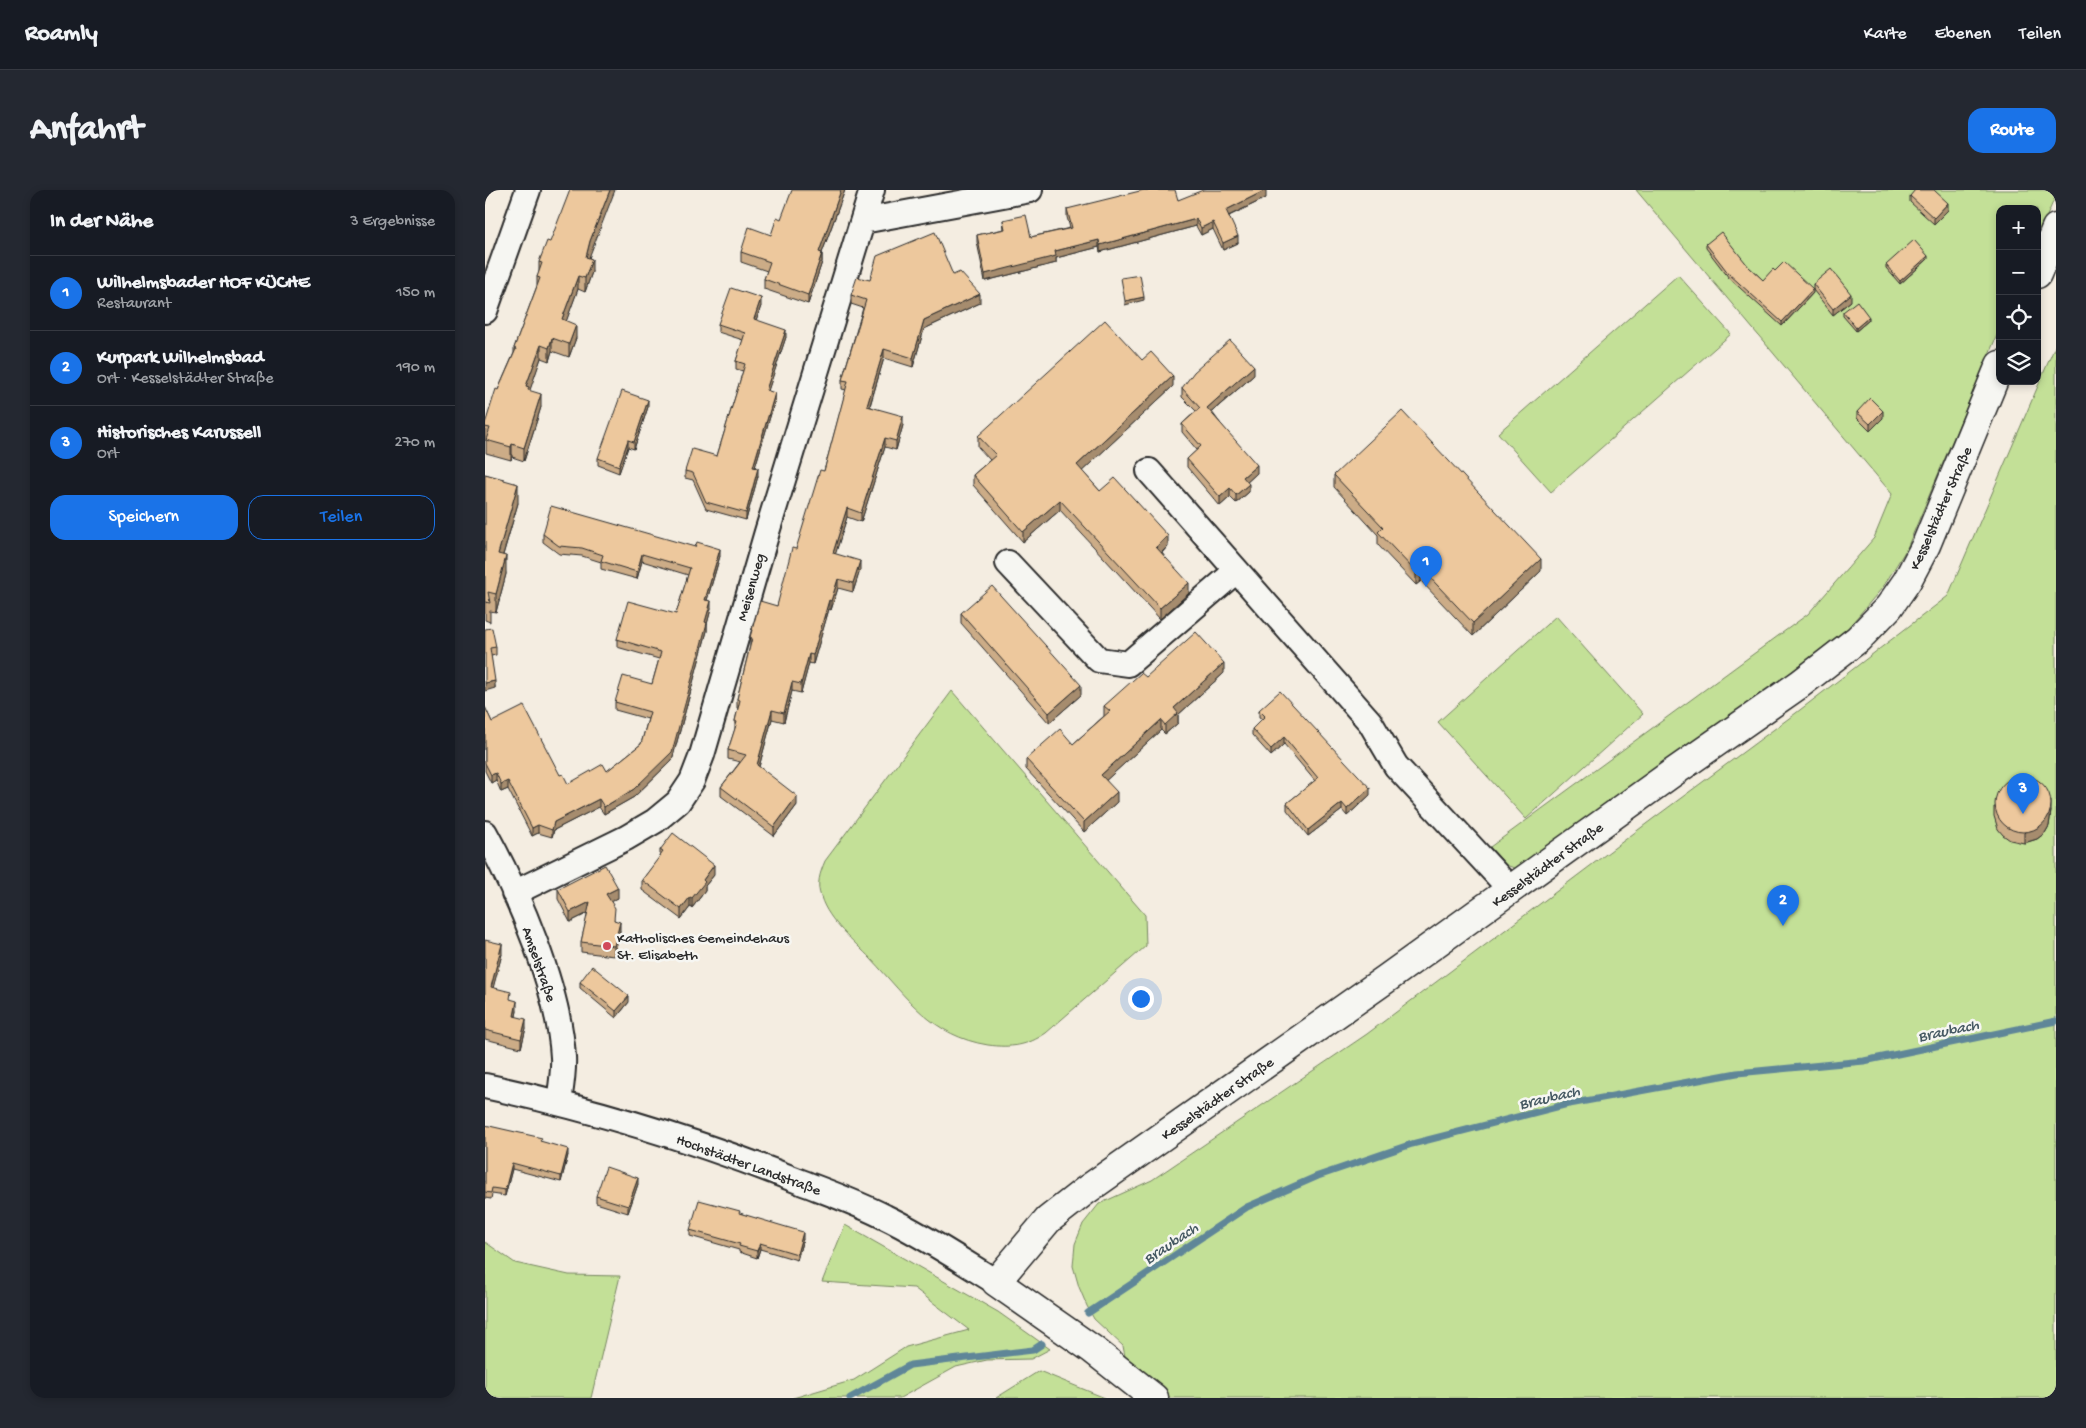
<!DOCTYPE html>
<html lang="de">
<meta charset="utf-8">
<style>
:root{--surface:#171b24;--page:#242831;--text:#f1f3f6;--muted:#9ea1a6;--line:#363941;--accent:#1a73e8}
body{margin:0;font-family:"Gochi Hand",sans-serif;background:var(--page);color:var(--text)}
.controls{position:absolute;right:15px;top:15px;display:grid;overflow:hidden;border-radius:10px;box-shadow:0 2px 8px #0003}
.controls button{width:45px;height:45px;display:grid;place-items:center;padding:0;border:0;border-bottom:1px solid var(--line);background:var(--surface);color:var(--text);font:25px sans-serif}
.you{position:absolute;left:655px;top:808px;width:18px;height:18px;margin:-12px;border:4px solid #fff;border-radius:50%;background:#1a73e8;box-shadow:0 0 0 8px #1a73e833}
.badge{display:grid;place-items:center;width:32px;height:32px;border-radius:50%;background:var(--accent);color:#fff;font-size:16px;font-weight:700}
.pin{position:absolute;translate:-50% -41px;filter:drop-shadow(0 1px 2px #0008)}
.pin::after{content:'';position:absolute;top:26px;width:18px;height:15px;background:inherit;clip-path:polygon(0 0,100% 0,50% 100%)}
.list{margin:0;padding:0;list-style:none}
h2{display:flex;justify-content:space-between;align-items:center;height:65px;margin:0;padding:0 20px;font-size:21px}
h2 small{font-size:16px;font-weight:400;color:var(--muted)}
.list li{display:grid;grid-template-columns:32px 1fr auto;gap:15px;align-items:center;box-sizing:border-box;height:75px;padding:0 20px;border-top:1px solid var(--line)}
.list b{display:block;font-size:19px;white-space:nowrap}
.list p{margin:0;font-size:16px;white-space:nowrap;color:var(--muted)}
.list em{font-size:16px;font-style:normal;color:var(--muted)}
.actions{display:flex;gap:10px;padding:15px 20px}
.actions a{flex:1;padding:11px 0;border:1px solid var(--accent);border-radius:15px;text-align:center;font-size:18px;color:var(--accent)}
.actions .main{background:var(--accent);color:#fff}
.icon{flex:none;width:28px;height:28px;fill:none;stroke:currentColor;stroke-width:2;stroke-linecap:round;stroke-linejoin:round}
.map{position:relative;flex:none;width:1571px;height:1208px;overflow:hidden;border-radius:15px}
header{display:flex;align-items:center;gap:30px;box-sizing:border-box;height:70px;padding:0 25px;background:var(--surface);border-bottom:1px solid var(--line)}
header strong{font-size:24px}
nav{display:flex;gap:28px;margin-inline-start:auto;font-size:18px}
.intro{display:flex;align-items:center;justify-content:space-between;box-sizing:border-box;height:120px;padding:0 30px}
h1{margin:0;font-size:35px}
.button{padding:12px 22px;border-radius:15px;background:var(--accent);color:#fff;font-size:18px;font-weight:700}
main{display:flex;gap:30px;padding:0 30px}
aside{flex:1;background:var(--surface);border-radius:15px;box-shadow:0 2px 8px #0003}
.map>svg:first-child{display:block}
.green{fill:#c3e097;stroke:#778661}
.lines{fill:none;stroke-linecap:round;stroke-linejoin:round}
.stream{stroke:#5f8698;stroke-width:7}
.minor-casing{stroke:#2b2b2b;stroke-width:28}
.major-casing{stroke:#2b2b2b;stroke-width:31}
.minor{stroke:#f6f6f2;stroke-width:24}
.major{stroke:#f6f6f2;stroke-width:28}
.wall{fill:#ccac87;stroke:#2b2b2b}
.shaded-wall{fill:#a68c6e;stroke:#2b2b2b}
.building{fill:#edc89d;stroke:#2b2b2b}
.poi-dot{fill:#d1495b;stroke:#f6f6f2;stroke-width:2}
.labels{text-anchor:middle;stroke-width:5;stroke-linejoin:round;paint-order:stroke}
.street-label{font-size:15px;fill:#2b2b2b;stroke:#f6f6f2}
.poi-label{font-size:15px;fill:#2b2b2b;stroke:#f6f6f2;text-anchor:start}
.water-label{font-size:16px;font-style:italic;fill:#455862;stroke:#f6f6f2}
</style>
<header>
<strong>Roamly</strong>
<nav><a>Karte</a><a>Ebenen</a><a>Teilen</a></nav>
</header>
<div class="intro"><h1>Anfahrt</h1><a class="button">Route</a></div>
<main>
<aside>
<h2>In der Nähe<small>3 Ergebnisse</small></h2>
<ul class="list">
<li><span class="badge">1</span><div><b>Wilhelmsbader HOF KÜCHE</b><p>Restaurant</p></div><em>150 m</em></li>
<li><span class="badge">2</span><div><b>Kurpark Wilhelmsbad</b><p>Ort · Kesselstädter Straße</p></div><em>190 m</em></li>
<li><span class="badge">3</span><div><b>Historisches Karussell</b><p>Ort</p></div><em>270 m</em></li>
</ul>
<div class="actions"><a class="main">Speichern</a><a>Teilen</a></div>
</aside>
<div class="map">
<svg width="1571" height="1208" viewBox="0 0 1571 1208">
<rect width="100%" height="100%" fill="#f4ede1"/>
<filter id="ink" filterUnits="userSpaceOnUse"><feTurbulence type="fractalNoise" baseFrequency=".02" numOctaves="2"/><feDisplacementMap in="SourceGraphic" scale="10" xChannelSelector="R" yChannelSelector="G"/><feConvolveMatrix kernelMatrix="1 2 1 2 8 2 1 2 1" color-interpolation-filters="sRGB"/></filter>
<g filter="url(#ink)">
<path class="green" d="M1151,0h420v5l-19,44v-30h-37v119l-93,220 -24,39 -36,42 -60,46 -270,194 -11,-4 -16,-18 318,-233 66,-76 18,-44z
M1193,85l53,59 -180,158 -53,-59z
M1571,154v1054h-891l-38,-31 -4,-21 -29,-27 -7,-13 -8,-19 -6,-21 2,-22 8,-20 16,-20 53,-24 215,-146 287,-216 142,-105 152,-117z
M1071,426l87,98 -117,105 -88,-97z
M467,501l193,224 1,31 -100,87c-19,13 -35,15 -58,12 -56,-9 -80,-46 -117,-86 -17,-18 -42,-37 -50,-62 -5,-13 -1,-24 4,-36z
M360,1035l153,87 52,37 -19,10 -44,1 -31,7 -56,31h-107l61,-18 52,-33 63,-17 -55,-42 -92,-6z
M0,1052l30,21 54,12 51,1 -29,122h-106z
M554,1181l66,27h-109z"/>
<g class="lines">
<path class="stream" d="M603,1123l159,-106 71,-31 94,-32 152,-39 173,-32 127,-12 192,-40
M365,1208l60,-33 123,-15 9,-6"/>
<g class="minor-casing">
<path id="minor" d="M378,31l167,-31
M0,121l43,-121
M664,281l221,251 26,44 115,124
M523,373l91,97 29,4 108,-93
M0,643c33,60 74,155 78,224 1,14 -2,31 -4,45
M29,703l112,-55 29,-17 23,-19 14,-21 10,-26 65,-223 105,-342
M0,896c108,23 213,55 316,96 28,11 57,21 84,35 38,18 75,43 111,65"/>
</g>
<g class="major-casing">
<path id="major" d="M1552,84l19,-46
M669,1208l-62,-49 -96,-67 52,-62 37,-29 301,-212 285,-205 129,-90 58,-45 31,-32 18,-26 19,-36 74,-180"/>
</g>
<use href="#minor" class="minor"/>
<use href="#major" class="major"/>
</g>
<path class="wall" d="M360,0l-23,63v9l-14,42 -44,-15v-10l3,-8 -26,-9v-10l30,-17 10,-16z
M1425,6l38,14 -14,14 -24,-22z
M781,8l-37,18 9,27 -15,7 -10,-21 -12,6 -5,-9 -96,26 -1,-5 -43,11v5l-71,18 -8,-39v-7l27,-6 -1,-9 28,17 39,-9 -3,-11v-8l111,-9z
M1221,54l43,23 14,13 50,13 -31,33 -53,-48 -23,-30z
M105,65l-1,3 3,14 -7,20 -7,-3 -12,32 10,17 -7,19 -17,-6 -3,10 -8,-3 -12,33 12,16 -17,54 -12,-4 -1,3 -25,-7v-12l-1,-1v-16l13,-34 16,-37v-5l23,-62v-9l2,-4v-11z
M1443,69l-28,25 -14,-16v-3z
M468,85l27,28 -56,26 -11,38 -29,-9 -14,48 33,19 -7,25 -11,-3 -24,75 -14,-5 -12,37 25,16 -7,22 -15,-4 -7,22 -2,-1 -16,55 -4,-1 -8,30 -9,-2 -8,31 -12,-3 -13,48 38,38 -23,31 -53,-40v-9l19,-25 -12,-3v-9l7,-21v-8l3,-13h-1v-9l13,-53v-9l27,-31 47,-135 22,-81 -4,-1v-9l21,-72 -12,-4v-9l19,-15z
M1328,94l38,17 -18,14 -20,-25z
M276,116l-5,14 30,17 -18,53 7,10 -20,67 3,9 -12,44 -40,-11 -13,-29 -8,-2v-7l32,-15 26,-85 -7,-2v-8l7,-21 -25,-8v-8z
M1358,122l26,8 -13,11 -13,-15z
M657,170l31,26 -91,85 18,20 68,55 -6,7 27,40 -29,26 -100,-109 -37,32 -50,-57v-10l17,-15 -12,-13v-11z
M769,185l-42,37 45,61 -10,9 2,10 -13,11 -6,-6 -10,9 -33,-39v-8l10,-9 -15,-18v-8l14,-13 -14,-14v-9z
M163,217l-14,42 -6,-2 -9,26 -21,-8v-7z
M1372,222l26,6 -13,13 -13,-13z
M0,284l19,6 14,23 -15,52 3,19 -10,38 -6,-1v11l-5,-2z
M849,285l207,96 -68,65 -52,-55 -5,4 -38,-40v-10l-44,-48z
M58,344l177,22 -13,44 4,9 -4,15v7l-35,129 -38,37 -30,17 -5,-7 -45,23 -2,7 -14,-4 -6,3 -24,-47 -7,3 -5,-12 -5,3 -6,-12v-64l7,15 68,53 8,9 39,-13 34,-27 7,-25 -33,-9v-8l37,-18 7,-25 -42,-12v-8l59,-25 12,-39 -46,-14 -5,18 -36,-10v-7l-19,-6 -23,-2 -16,-12z
M476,423l120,82 -32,28 -88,-100z
M0,439l11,18v8l-5,1 4,32z
M739,483l-46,42v8l-13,11 -4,-4 -55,50 11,22 -33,30 -58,-63v-10l47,-15 31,-28v-10l42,-29z
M774,520l111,85 -23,21 -5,-6 -34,26 -21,-26v-7l28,-22 -31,-37 -13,12 -19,-21v-6l10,-10 -3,-2z
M1509,617l57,4 -2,15 -4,7 -8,6 -13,4 -14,-3 -7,-5 -5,-6 -4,-13z
M175,660l54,25 -9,11v5l-13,17 -2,-1 -9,12 -39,-29v-10l18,-23z
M73,699l60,9 -8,3 4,19 6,11 -6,25 -33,-4v-10l7,-29 -18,9 -12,-23z
M0,750l17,14 -9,33 18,13 6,11 -1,5 10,12 -5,20 -36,-9z
M95,792l49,20 -13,16 -36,-30z
M0,937l57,15 26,13 -7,27 -49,-13 -7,27 -13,-2 -1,5 -6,-1z
M153,994l-10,29 -32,-10v-7z
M255,1023l63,26 -6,21 -37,-11 -3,9 -18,-6v-2l-49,-14v-6z"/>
<path class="shaded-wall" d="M125,0h5l-25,65 -4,15v-13l4,-16z
M356,0h4l-26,71v-9z
M781,0v8l-40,19v-7z
M1463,13v7l-14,14v-6z
M711,29v7l-96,26v-7z
M728,32v7l-12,6v-7z
M753,46v7l-15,7v-7z
M614,50v7l-43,11v5l-71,18v-7l70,-23z
M337,63v9l-14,42v-9z
M1443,66v3l-28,25v-3z
M107,69v13l-7,20v-14z
M93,86v13l-16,44v-14z
M1328,99v4l-31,33v-4z
M495,104v9l-56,26 -11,38v-9l11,-38z
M1366,104v7l-18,14v-6z
M659,107v3l-19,5v-4z
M276,108v8l-7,20v-7z
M1384,127v3l-13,11v-3z
M91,135v13l-7,19v-13z
M301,140v7l-20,60v-7z
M67,148v13l-3,10v-13z
M56,155v13l-12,35 -3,-7z
M399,159v9l-17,57v-9z
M769,176v9l-47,41v-8z
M688,186v10l-96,90v-11z
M290,203v7l-22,74v-7z
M56,204v13l-17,54v-13z
M163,210v7l-14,42v-7z
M1398,221v7l-13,13v-7z
M418,226v9l-7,25v-9z
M400,248v9l-24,75v-9z
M143,250v7l-9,26v-7z
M27,254v13l-1,3v-13z
M772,275v8l-14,13v-9z
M273,278v8l-12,44v-7z
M33,294v19l-20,69v-18z
M764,294v8l-13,11v-8z
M745,298v9l-10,9v-9z
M575,310v10l-37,32v-10z
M362,318v9l-14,45v-9z
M683,346v10l-12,12v-11z
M235,359v7l-15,51v-7z
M157,364v7l-5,18v-7z
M21,366v18l-10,38v-18z
M1056,369v12l-68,65v-13z
M375,371v9l-7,22v-9z
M936,378v13l-5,4v-13z
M353,389v9l-7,22v-9z
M704,393v10l-29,26v-11z
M344,410v9l-16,55v-9z
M226,411v8l-4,15v7l-35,129 -38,37 -30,17v-7l30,-18 71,-167z
M324,464v9l-8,30v-9z
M739,473v10l-46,42v8l-13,11v-9l9,-17z
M10,491v7l-10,3v-8z
M307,492v9l-8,31v-9z
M596,495v10l-32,28v-10z
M287,520v9l-15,55v-9z
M676,530v10l-60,55v-10z
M799,547v7l-13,12v-7z
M11,583v7l-5,3v-8z
M23,591v8l-7,3v-8z
M885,598v7l-23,21v-7z
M632,602v10l-33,30v-10z
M312,606v9l-23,31v-9z
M114,609v8l-45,23 -2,7v-7l2,-8z
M1566,611v10l-2,15 -4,7 -8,6 -13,4v-10z
M857,613v7l-34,26v-6z
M53,635v8l-6,3v-8z
M229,675v10l-9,11v5l-13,17v-10l11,-18z
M133,698v10l-12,6v-10z
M205,707v10l-9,12v-10z
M105,712v10l-20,10v-10z
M135,732v9l-6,25v-10z
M17,754v10l-11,42v-9z
M144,806v6l-13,16v-7z
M32,811v10l-3,14v-9z
M41,829v9l-5,20v-9z
M83,959v6l-7,27v-6z
M27,973v6l-7,27v-6z
M153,988v6l-10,29v-7z
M318,1042v7l-6,21v-6z
M275,1053v6l-3,9v-7z"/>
<path class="building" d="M85,0h40l-20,51 -4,16 6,2 -7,19 -7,-2 -16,43 14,6 -7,19 -17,-6 -3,10 -8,-3 -15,41 3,1 -1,3 13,4 -17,54 -12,-4 -1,3 -25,-7 4,-12 -5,-1v-3l11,-35 2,1 18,-41 -2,-1 26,-70 -3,-1 5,-14 -3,-1 8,-21 3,1z
M307,0h49l-22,62 3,1 -14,42 -44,-16 6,-17 -29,-10 8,-25 22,8 6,-18 4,2z
M659,0h31l3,10 25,-10h63l-40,20 12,26 -15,7 -10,-21 -12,6 -5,-9 -96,26 -1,-5 -44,11 1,5 -71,18 -8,-39 28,-6 -2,-9 23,-5 5,22 41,-9 -5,-19z
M1430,0h19l14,13 -14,15 -24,-22z
M450,42l18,43 7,-3 20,22 -56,26 -11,38 -29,-9 -17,57 36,10 -7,25 -11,-3 -24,75 -14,-5 -14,45 27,8 -7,22 -15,-4 -7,22 -2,-1 -16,55 -4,-1 -8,30 -9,-2 -8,31 -12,-3 -15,55 40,31 -23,31 -53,-40 25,-32 -18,-5 9,-28 -2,-1 5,-21 -3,-1 15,-61 -2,-1 10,-36 17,5 15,-58 4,1 24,-79 4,1 24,-90 -6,-1 24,-80 -15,-5 6,-18 13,3 7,-24z
M1236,42l28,35 14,13 10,-11 2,2 9,-9 29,27 -31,33 -53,-48 -23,-30z
M1429,50l14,16 -28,25 -14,-16z
M1346,79l20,25 -18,15 -20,-25z
M655,85l4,22 -19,4 -4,-23z
M246,98l30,10 -7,21 32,11 -20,60 9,3 -22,74 5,1 -12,45 -40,-11 -13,-29 -8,-2 7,-22 25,7 28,-92 -9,-3 9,-28 -27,-9z
M1372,111l12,16 -13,11 -13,-16z
M620,130l37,40 9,-8 22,24 -96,89 23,26 15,-13 53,58 -12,11 33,36 -29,25 -100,-108 -37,32 -50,-57 23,-20 -18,-19z
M745,150l24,26 -47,42 50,57 -14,12 6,7 -13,11 -6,-7 -10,9 -33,-38 14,-13 -19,-22 18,-16 -18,-20 12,-16z
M137,201l26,9 -14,42 -6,-2 -9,26 -21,-8z
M1385,208l13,13 -13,13 -13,-12z
M917,221l139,148 -68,64 -52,-55 -5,4 -38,-40 5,-5 -49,-52z
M0,284l19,5v1l14,4 -20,70 8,2 -10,38 -8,-2 2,11 -5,-1z
M66,316l144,41 2,-5 23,7 -15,51 6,1 -6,21 2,1 -35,129 -38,37 -30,18 -5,-8 -45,23 -2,8 -14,-5 -6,3 -24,-47 -7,3 -5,-11 -5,2 -6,-12v-56l7,15 32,-16 36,69 3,-1 5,10 35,-20 4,7 34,-27 9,-32 -35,-10 8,-26 29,8 9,-32 -44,-13 11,-38 48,13 14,-46 -48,-14 -5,18 -36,-11 2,-6 -21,-7 -23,-2 -16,-12z
M507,396l89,99 -32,28 -88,-100z
M7,438l4,19 -6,1 5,33 -10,2v-54z
M711,442l28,31 -50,45 4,5 -13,12 -4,-5 -60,55 16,17 -33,30 -58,-63 34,-30 13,15 37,-33 -6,-5 37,-33 5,4z
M795,501l90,97 -23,21 -5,-6 -34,27 -21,-27 31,-25 -34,-41 -13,12 -19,-20 13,-13 -6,-6z
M1510 614a28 28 0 1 1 56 0a28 28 0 1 1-56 0Z
M188,643l41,32 -11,15 2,2 -13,16 -2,-1 -9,12 -39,-29 21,-28 -3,-2z
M120,675l13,23 -12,6 9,14 -1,12 6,2 -6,24 -33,-4 9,-40 -20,10 -12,-23z
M0,750l17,4 -11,43 20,5 -1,7 7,2 -3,15 12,3 -5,20 -36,-9z
M107,776l37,30 -13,15 -36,-29z
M0,935l57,13 -2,3 28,8 -7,27 -49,-13 -7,27 -13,-2 -1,5 -6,-1z
M121,977l32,11 -10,28 -32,-10z
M214,1010l41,11 -1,2 64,19 -6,22 -37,-11 -3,8 -18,-5 1,-2 -50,-14z"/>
</g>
<circle class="poi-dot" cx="122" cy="756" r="5"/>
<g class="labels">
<g class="street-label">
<text transform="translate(1455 318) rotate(-66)" y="5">Kesselstädter Straße</text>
<text transform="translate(265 397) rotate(-74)" y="5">Meisenweg</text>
<text transform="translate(1062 674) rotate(-36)" y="5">Kesselstädter Straße</text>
<text transform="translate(55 774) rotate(71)" y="5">Amselstraße</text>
<text transform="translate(732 908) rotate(-35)" y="5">Kesselstädter Straße</text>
<text transform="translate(264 974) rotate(20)" y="5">Hochstädter Landstraße</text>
</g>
<g class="poi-label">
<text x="132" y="752">Katholisches Gemeindehaus<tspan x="132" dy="17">St. Elisabeth</tspan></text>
</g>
<g class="water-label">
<text transform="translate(1463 839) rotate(-12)" y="6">Braubach</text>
<text transform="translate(1064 906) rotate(-13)" y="6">Braubach</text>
<text transform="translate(685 1052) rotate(-34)" y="6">Braubach</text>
</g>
</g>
</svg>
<div class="controls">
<button>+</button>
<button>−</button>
<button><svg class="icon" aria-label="locate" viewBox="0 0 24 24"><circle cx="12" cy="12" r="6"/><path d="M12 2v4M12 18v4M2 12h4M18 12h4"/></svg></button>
<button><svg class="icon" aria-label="layers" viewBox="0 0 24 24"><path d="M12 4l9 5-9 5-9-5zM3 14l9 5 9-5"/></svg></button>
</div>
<div class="you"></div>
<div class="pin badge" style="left:941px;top:397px">1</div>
<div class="pin badge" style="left:1298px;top:736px">2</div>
<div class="pin badge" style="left:1538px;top:624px">3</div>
</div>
</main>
